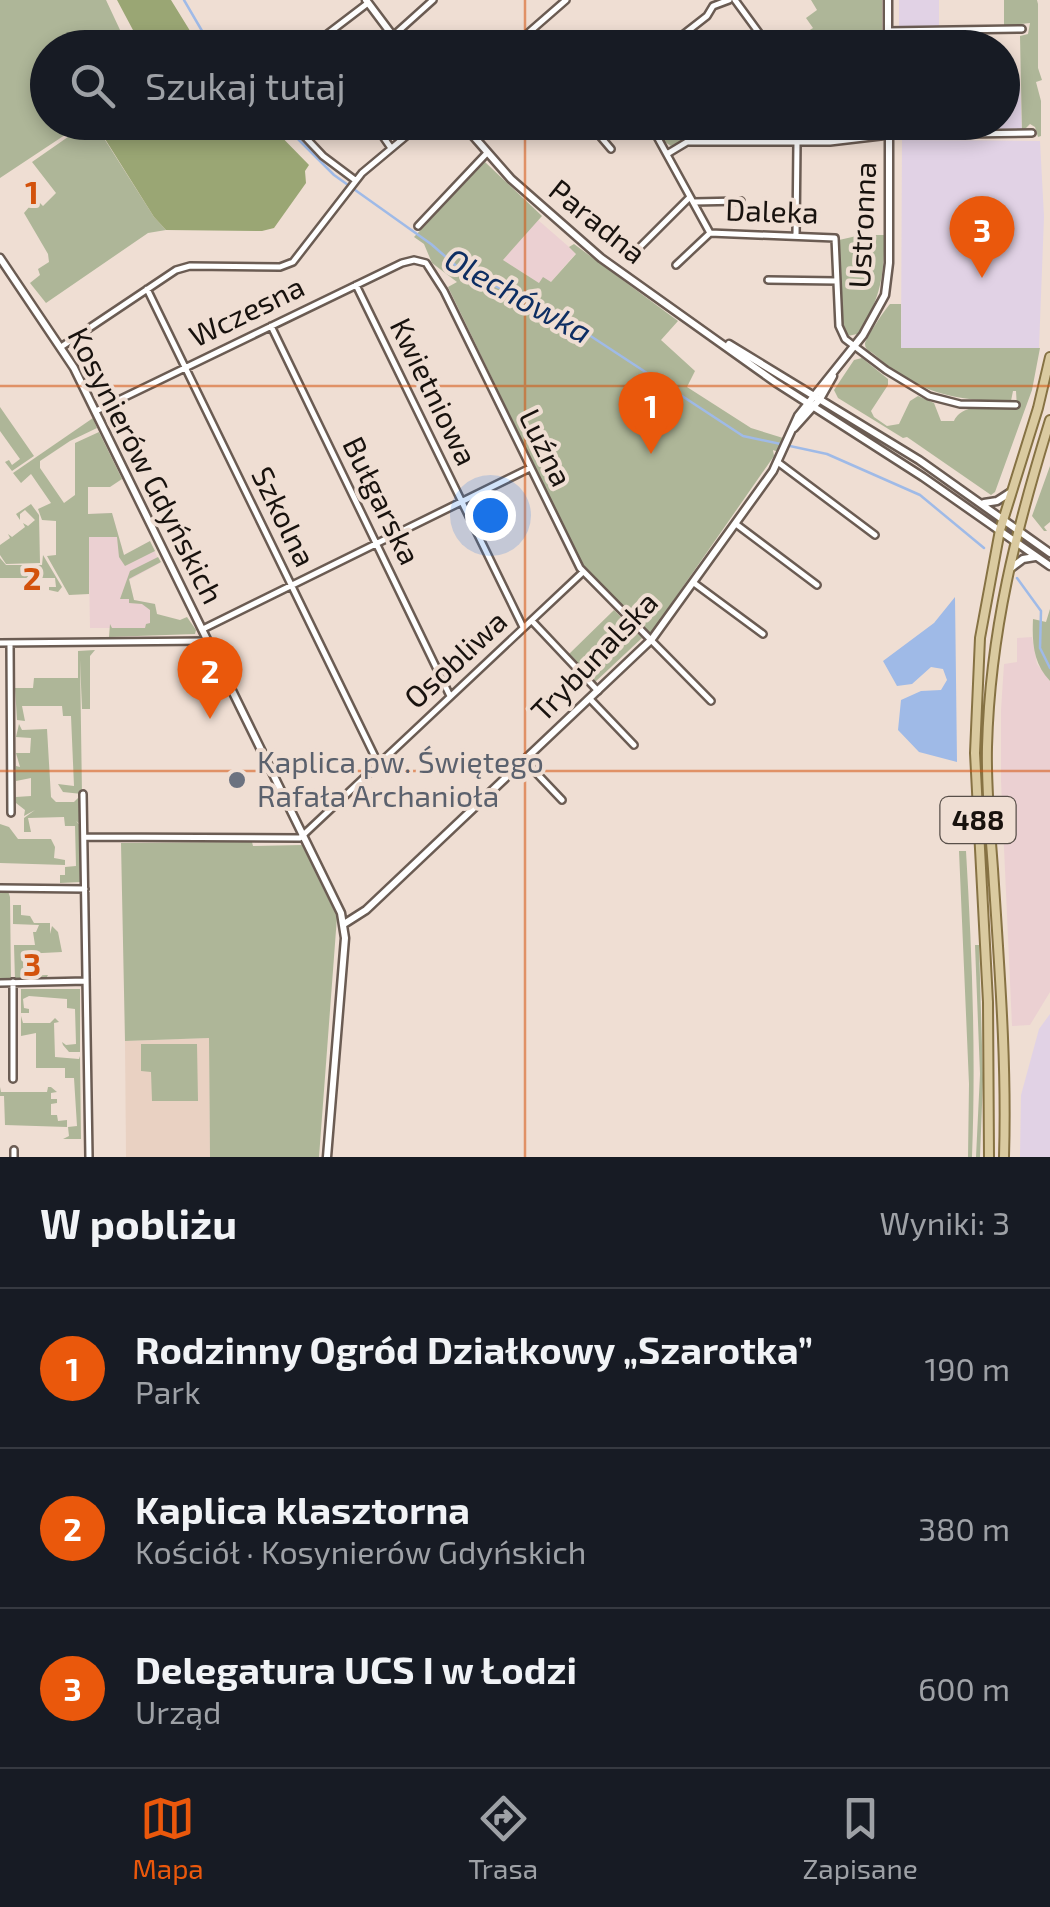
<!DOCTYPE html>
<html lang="pl">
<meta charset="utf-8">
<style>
:root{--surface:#171b24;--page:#20242c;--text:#f1f3f6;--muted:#9ea1a6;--line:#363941;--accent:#ea580c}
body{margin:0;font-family:"Exo 2",sans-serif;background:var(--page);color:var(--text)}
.you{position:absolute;left:490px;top:515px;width:35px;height:35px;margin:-25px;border:8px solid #fff;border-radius:50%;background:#1a73e8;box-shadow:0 0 0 15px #1a73e833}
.badge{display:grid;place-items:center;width:65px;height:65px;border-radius:50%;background:var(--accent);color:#fff;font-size:32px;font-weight:700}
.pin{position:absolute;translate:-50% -82px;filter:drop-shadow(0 2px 5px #0008)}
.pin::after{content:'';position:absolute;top:52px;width:35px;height:30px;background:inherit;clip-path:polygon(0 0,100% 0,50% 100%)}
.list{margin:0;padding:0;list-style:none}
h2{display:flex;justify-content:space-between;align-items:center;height:130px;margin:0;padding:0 40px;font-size:42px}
h2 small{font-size:32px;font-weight:400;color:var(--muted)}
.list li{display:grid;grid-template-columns:65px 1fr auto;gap:30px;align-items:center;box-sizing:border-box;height:160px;padding:0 40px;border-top:2px solid var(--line)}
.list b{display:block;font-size:38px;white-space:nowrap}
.list p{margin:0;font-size:32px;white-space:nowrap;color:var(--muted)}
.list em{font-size:32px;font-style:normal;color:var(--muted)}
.icon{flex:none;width:55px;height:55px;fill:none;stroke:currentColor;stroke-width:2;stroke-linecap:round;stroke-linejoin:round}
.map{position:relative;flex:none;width:1050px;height:1157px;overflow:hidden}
.search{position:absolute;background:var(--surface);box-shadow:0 5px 15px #0003;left:30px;right:30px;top:30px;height:110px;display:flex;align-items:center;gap:25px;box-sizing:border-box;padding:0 35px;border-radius:55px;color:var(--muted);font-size:38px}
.sheet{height:610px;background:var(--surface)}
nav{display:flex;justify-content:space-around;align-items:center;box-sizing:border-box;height:140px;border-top:2px solid var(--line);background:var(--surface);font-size:28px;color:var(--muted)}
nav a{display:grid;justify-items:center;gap:5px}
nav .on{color:var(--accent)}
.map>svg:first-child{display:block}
.commercial{fill:#ebd0d2}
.industrial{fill:#e1d2e5}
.built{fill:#e9d1c2}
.green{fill:#aeb698}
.forest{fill:#9aa674}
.water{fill:#9fbae7}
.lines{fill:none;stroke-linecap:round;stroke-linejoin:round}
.stream{stroke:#9fbae7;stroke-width:2.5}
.minor-casing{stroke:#6b5c53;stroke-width:10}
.tertiary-casing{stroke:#6b5c53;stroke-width:11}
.primary-casing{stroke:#867243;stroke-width:12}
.minor{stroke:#fff;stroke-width:5}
.tertiary{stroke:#fff;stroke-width:6}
.primary{stroke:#dacaa0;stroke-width:8}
.grid{fill:none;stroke:#d3520c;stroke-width:2.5;stroke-opacity:0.55}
.worship-dot{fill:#6b7280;stroke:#efded3;stroke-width:4}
.labels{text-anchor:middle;stroke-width:8;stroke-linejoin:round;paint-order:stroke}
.shield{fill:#efded3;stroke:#584f49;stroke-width:2.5}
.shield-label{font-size:28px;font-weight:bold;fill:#18120e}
.street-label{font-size:30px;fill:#18120e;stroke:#efded3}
.worship-label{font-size:30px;fill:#5b616d;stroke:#efded3;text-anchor:start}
.water-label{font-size:32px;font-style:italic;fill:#0e2e63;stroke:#efded3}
.grid-label{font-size:32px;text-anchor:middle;font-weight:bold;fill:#d3520c;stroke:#efded3;stroke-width:8;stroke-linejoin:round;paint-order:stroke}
</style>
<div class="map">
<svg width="1050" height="1157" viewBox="0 0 1050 1157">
<rect width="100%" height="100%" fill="#efded3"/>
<path class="commercial" d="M538,220l38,33 -25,29 -12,1 -36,-23z
M112,513l12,42 26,-14 10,22 -31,17 5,20 21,4 -5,24h-60l-2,-114z
M1032,637l5,27 13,17v311l-20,33 -18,1 -11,-245v-71l3,-46 13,-2v-24z"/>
<path class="industrial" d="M899,0h40v27h-40z
M1003,83h17l2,49 -86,-1v-8l66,-1z
M902,140l138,1 4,76 -5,131 -138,1z
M1050,1014v143h-30l1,-62 18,-66z"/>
<path class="built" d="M209,1038l1,119h-84l-1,-116z"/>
<path class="green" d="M0,0h106l22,47 -80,1v74l35,1 -83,55z
M811,0h71v47h-90l-3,-4 24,-15 -7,-10 11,-8z
M1004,0h33l1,4v64l4,12 -6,2 5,19v35l-3,1 -3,-10 -5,-3 -8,8 -2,-96 8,-2 2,-11 -26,3z
M88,123h17l-5,9 54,85 12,13 -18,3 -102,70 -16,-20 10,-8 -2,-6 11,-7 -1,-8 -24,-41 12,-14 7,7 13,-13 -24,-31z
M694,123h27v12l9,1 -1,3h-44l-14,7 -9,-6 6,-5 6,4z
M485,162l57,54 -39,44 36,23 4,-6 8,5 25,-28 -7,-7 5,-3 104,77 -17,19 34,31 -8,16 64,41 32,10 -5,14 -5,-2 1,6 -124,178 -65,-64 -137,-283 9,-5 -25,-19 -8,-19 -10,-7z
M861,235h23c1,38 -4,68 -27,99l-9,2 -7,-17 -2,-79z
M890,304h11v44h139l-8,42 -37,102 -4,3 -84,-58 -4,1 -65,-40 -4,-8 20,-30 8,-2 26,21v6l-17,26 3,6 13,9 12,-2 11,-23 8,-5 16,7 7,18h13c9,-20 43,-13 63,-13l-1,-17h-3l-2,10c-58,0 -93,-8 -136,-46 -4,-4 -10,-4 -10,-11 0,-5 21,-36 25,-40z
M0,407l34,49 -22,15 -7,-9 4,-2 3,5 8,-6 -20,-28z
M93,418l4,10 -27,13 -30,20v7l24,35 11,-8v-52l24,-11 23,47 -12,8h-22v27l24,-1 12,42 26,-14 5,10 -30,15 -6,-9 -2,-20h-28v57l-20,1 -22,-39 9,-1v-34l-14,-1 -4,-11 13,-6 -20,-29 -10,9 -8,-10z
M1050,466v56l-6,5 3,4h-3l-12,-15z
M31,504l8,11 1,48 -34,1 -6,-9v-10l10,-7 -2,-4 4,3 13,-10 -2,-4 5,3 7,-6 -10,-10 -5,4v6l-4,-6z
M43,555l19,32 -4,5 -9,-2v-3h7l-1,-9h-55v-20l6,7h36z
M158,557l3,5 -32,17 5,21 21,4 2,10 23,6 7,-3 9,13 -1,4 -86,3 1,-13 2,4h33l1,-4 4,-1v-13l-8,-6 -13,-1v-4h-9l10,-28z
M1050,609v72c-17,-18 -18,-39 -17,-62l13,3z
M614,610l28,28 -48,45 -26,-28z
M95,650l-5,6v53h-8l-2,-49 2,134 -19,-2 -5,-8 16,2 -3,-70h-8l-1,-10h-40l3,15 -8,-1 -2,-32h18l1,-10h44v-27z
M19,724l3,6 25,-1 4,68 5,5h18l4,-4 4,4 1,24 -7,-5 7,7 -1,54 -22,1v-8h5v-8l11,-1 -1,-40h-10l-1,-9 -36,1 3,14h-7v-14l11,-8 -11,6 1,-6 -9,-7v-6l15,-1v-18l-15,3v-15l4,1 -4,-14h14l1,-15 -15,-1z
M0,824l9,3 9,12h33l4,8 -1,11 11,2v5l-65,-2z
M251,838l2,8 49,-1 35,72 -18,240h-109l-1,-119 -84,3 -4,-198 126,-1z
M959,851h7c6,102 10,203 6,306h-4l1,-73z
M0,891h8l2,6 1,83 -11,1z
M13,905h8v10l9,1 4,7h16v11l2,-8 6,6 4,20 -39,2 1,22 24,-1 -3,5h-30l-1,-35h21l-2,-13h3l3,-7 -26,-1z
M975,945h4l4,134 -3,78h-4l4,-83z
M21,989h59v63h-11l-6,-7 -1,-3 4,3 10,-1 -1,-35 -8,-1v-9l-38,-3 -6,3 1,9 5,1v4h-8z
M21,1016l2,7h27l5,-5 4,4 -5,1 1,34 24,2 1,-3 1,83h-18l6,-3 -1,-9 9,-1 -3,-48h-9v-10h-29v-35l-15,3z
M141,1044h56l1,57h-46l-1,-29 -10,-1z
M0,1087l1,5h46l1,-5h3l6,5 -6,1v6h6v4l-6,1v11h6l1,6 9,-1v7l-62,-2 -1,-29h-4z"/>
<path class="forest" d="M117,0h54l29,47h-58z
M105,122l163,1 41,42 -4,6 1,12 -32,45 -12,3 -96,-1 -12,-13 -54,-86z"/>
<path class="water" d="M955,597l2,165 -38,-10 -21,-22 3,-30 20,-9 20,-1 6,-10 -4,-11 -12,-2 -19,17 -15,2 -14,-25 51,-38z"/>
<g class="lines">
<path class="stream" d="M184,0l28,48
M281,122l53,53 97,69 31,27 95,43 186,122 84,18 93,41 64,53
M1017,578l24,33 -1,37 10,20"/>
<g class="minor-casing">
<path id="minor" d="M735,0l35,48
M888,31l134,-2
M393,36l40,-36
M309,48l59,-45
M511,48l55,-48
M666,48l41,-32 6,-10 16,-6
M291,122l32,34 32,24
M373,122l18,26
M588,122l23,27
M649,122l61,111 125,5 4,88 6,13 41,31 43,26 31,8 56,1
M667,154l20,-12h143l59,-7 143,-2
M694,202l47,-1
M418,226l68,-72
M796,236l1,-94
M638,249l52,-52
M676,265l34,-32
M768,280l69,1
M356,285l167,342
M147,289l232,476
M271,326l179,370
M61,347l115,-77 14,-4 90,1 13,-5 69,-89 61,-51
M96,411l306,-148 12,-3 12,3 18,28 136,277 131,133
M779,463l96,72
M736,524l81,61
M694,583l69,51
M532,621l66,70
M203,629l327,-161
M0,643l207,-2
M10,644l1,169
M590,699l44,46
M525,761l37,39
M83,794l6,363
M84,837l216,1 283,-266
M0,888l85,1
M13,982v97
M0,983l86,-2
M14,1150v7"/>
</g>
<g class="tertiary-casing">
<path id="tertiary" d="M366,0l36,48
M888,0v48
M461,122l50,57 90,79 174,124 148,95 127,89
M0,258l74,110 267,545 4,25 -18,219
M729,344l190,116 131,93
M794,428l26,-29 13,-23
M984,503l13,-2 14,-9
M1011,568l12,-9 12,-2
M344,924l22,-14 286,-271 121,-168 25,-55 65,-81 22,-40 4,-32v-141"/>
</g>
<g class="primary-casing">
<path id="primary" d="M989,1157l-1,-155 -13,-249 5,-115 20,-108 38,-122 12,-51
M1004,1157c3,-96 -5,-193 -11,-288 -3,-41 -7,-81 -6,-122 3,-116 29,-217 63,-327"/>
</g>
<use href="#minor" class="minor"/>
<use href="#tertiary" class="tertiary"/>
<use href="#primary" class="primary"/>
</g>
<path class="grid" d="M525,0v48M525,122v1035M0,386h1050M0,771h1050"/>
<circle class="worship-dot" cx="237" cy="780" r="10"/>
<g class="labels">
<rect class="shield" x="940.5" y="797" width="75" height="46" rx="8"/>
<g class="shield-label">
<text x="978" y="830">488</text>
</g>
<g class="street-label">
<text transform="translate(772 212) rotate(2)" y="10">Daleka</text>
<text transform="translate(597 222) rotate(39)" y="10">Paradna</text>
<text transform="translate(863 225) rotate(-87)" y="10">Ustronna</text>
<text transform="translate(247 312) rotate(-26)" y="10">Wczesna</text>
<text transform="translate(433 392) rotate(64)" y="10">Kwietniowa</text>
<text transform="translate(545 448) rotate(64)" y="10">Luźna</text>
<text transform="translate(145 466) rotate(63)" y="10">Kosynierów Gdyńskich</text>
<text transform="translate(381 501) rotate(64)" y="10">Bułgarska</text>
<text transform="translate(283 517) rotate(64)" y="10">Szkolna</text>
<text transform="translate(595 657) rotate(-46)" y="10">Trybunalska</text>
<text transform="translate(456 660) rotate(-43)" y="10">Osobliwa</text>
</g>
<g class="worship-label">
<text x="257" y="773">Kaplica pw. Świętego<tspan x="257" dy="34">Rafała Archanioła</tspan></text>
</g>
<g class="water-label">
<text transform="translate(518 296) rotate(29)" y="11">Olechówka</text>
</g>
</g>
<g class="grid-label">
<text x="32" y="204">1</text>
<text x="32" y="590">2</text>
<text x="32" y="976">3</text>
</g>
</svg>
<div class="you"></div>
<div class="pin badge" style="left:651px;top:454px">1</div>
<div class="pin badge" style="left:210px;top:719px">2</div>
<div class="pin badge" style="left:982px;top:278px">3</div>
<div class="search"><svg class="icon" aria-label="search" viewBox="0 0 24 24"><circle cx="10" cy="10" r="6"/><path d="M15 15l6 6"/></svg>Szukaj tutaj</div>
</div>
<section class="sheet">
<h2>W pobliżu<small>Wyniki: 3</small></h2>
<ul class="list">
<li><span class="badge">1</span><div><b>Rodzinny Ogród Działkowy „Szarotka”</b><p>Park</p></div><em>190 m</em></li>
<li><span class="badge">2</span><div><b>Kaplica klasztorna</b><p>Kościół · Kosynierów Gdyńskich</p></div><em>380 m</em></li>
<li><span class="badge">3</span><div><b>Delegatura UCS I w Łodzi</b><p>Urząd</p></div><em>600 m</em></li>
</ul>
</section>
<nav>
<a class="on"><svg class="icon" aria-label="map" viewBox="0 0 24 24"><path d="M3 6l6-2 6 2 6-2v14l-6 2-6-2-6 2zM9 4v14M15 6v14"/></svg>Mapa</a>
<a><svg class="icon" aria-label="directions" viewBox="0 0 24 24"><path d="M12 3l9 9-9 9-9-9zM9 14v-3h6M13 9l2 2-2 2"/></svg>Trasa</a>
<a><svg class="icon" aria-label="saved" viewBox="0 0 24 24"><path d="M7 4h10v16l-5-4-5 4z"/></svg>Zapisane</a>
</nav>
